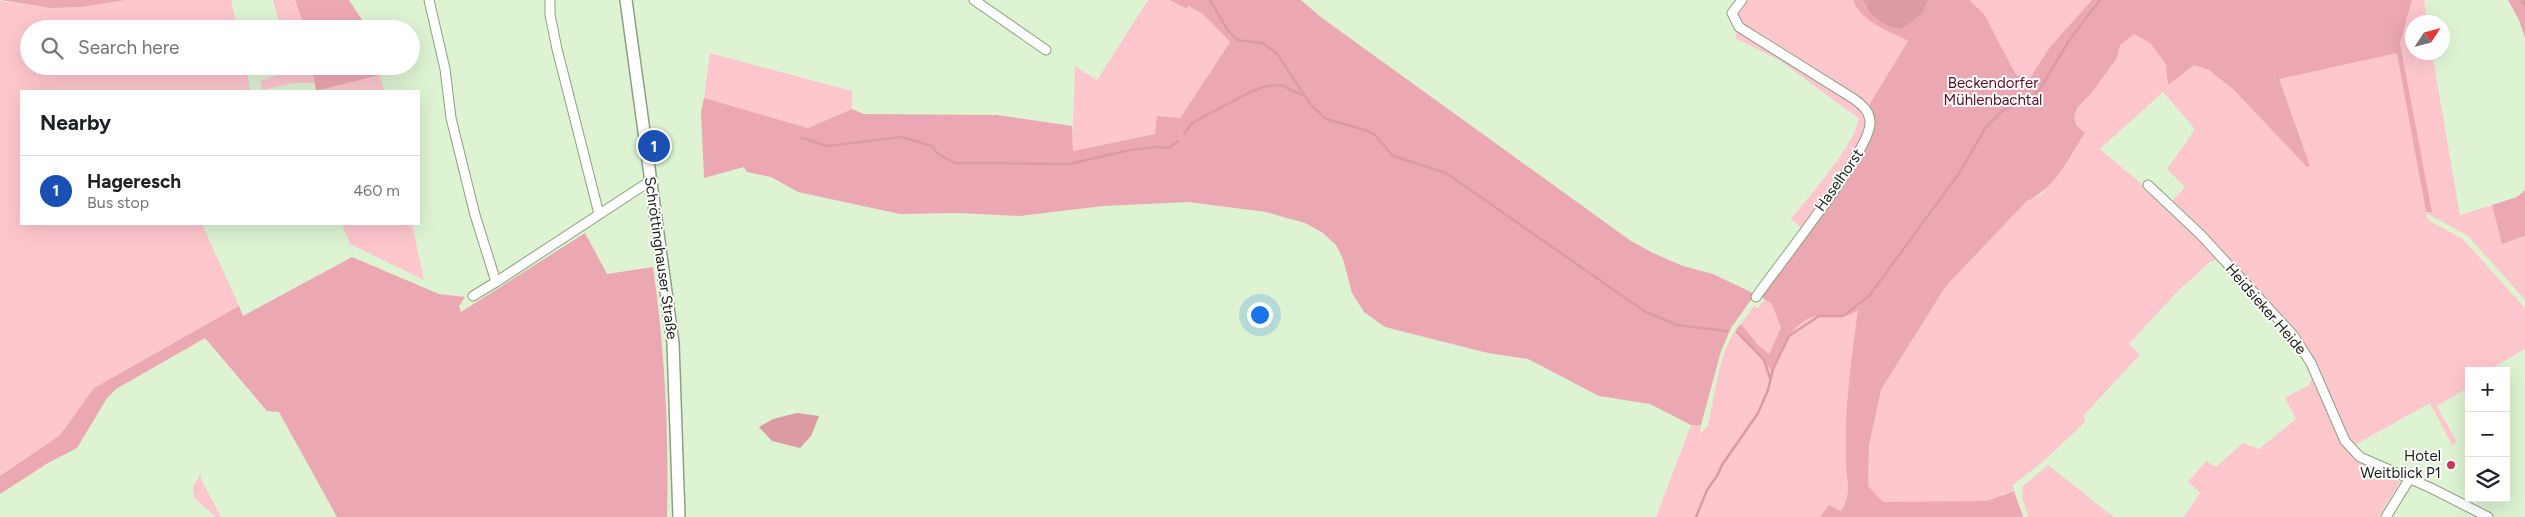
<!DOCTYPE html>
<meta charset="utf-8">
<style>
:root{--surface:#fff;--page:#f2f2f2;--text:#202124;--muted:#757577;--line:#e0e0e0;--accent:#c8395e}
body{margin:0;font-family:Figtree,sans-serif;background:var(--page);color:var(--text)}
.controls{position:absolute;right:15px;bottom:15px;display:grid;overflow:hidden;border-radius:0px;box-shadow:0 5px 20px #0002}
.controls button{width:45px;height:45px;display:grid;place-items:center;padding:0;border:0;border-bottom:1px solid var(--line);background:var(--surface);color:var(--text);font:25px sans-serif}
.compass{position:absolute;left:2405px;top:15px;width:45px;height:45px;border-radius:50%;background:var(--surface);box-shadow:0 5px 20px #0002;rotate:54deg}
.you{position:absolute;left:1259px;top:314px;width:18px;height:18px;margin:-12px;border:4px solid #fff;border-radius:50%;background:#1a73e8;box-shadow:0 0 0 8px #1a73e833}
.badge{display:grid;place-items:center;width:32px;height:32px;border-radius:50%;background:var(--accent);color:#fff;font-size:16px;font-weight:700}
.pin{position:absolute;translate:-50% -50%;border:2px solid #fff;box-shadow:0 1px 5px #0006}
.list{margin:0;padding:0;list-style:none}
h2{display:flex;justify-content:space-between;align-items:center;height:65px;margin:0;padding:0 20px;font-size:21px}
h2 small{font-size:16px;font-weight:400;color:var(--muted)}
.list li{display:grid;grid-template-columns:32px 1fr auto;gap:15px;align-items:center;box-sizing:border-box;height:70px;padding:0 20px;border-top:1px solid var(--line)}
.list b{display:block;font-size:19px;white-space:nowrap}
.list p{margin:0;font-size:16px;white-space:nowrap;color:var(--muted)}
.list em{font-size:16px;font-style:normal;color:var(--muted)}
.icon{flex:none;width:28px;height:28px;fill:none;stroke:currentColor;stroke-width:2;stroke-linecap:round;stroke-linejoin:round}
.map{position:relative;flex:none;width:2525px;height:517px;overflow:hidden}
.search{position:absolute;background:var(--surface);box-shadow:0 5px 20px #0002;left:20px;top:20px;width:400px;height:55px;display:flex;align-items:center;gap:12px;box-sizing:border-box;padding:0 18px;border-radius:28px;color:var(--muted);font-size:19px}
.panel{position:absolute;background:var(--surface);box-shadow:0 5px 20px #0002;left:20px;top:90px;width:400px;height:135px;border-radius:0px}
.map>svg:first-child{display:block}
.green{fill:#fec7ce;fill-rule:evenodd}
.forest{fill:#eca8b2}
.water{fill:#dc9aa3}
.lines{fill:none;stroke-linecap:round;stroke-linejoin:round}
.stream{stroke:#dc9aa3;stroke-width:2.5}
.minor-casing{stroke:#8da182;stroke-width:11}
.secondary-casing{stroke:#8da182;stroke-width:14}
.minor{stroke:#fff;stroke-width:9}
.secondary{stroke:#fff;stroke-width:11}
.poi-dot{fill:#c8395e;stroke:#fff;stroke-width:2}
.labels{text-anchor:middle;stroke-width:4;stroke-linejoin:round;paint-order:stroke}
.park-label{font-size:15px;fill:#5a0c23;stroke:#fff}
.street-label{font-size:15px;fill:#182014;stroke:#fff}
.poi-label{font-size:15px;fill:#182014;stroke:#fff;text-anchor:end}
</style>
<div class="map">
<svg width="2525" height="517" viewBox="0 0 2525 517">
<rect width="100%" height="100%" fill="#ddf3d2"/>
<path class="green" d="M126,0h105l7,29h-209v37h218l3,25h-229v133h181l37,82 -145,82 -34,47 -60,41v-475l50,7 32,-1z
M273,0h22l10,29h-24z
M1148,0h21l18,9v-3l16,8 27,28 -50,76 -25,16 -83,17 3,-85 22,14z
M1745,0h652l-2,53h3l28,159 5,-1 -31,-168 12,-43h12l3,22h-15v30l20,1 28,162 32,-10 10,39 23,-8v64l-57,-64 -42,-23 2,7 35,19 62,69v41l-38,22h-18v16l-32,19 20,36 -5,3 -22,-42 -77,43 -40,-84 -142,-160 14,-15 -18,-18 28,-40 -32,-37 -63,57 50,42 69,68 -9,3 -32,29 -49,53 11,11 -56,60 1,7 -40,38 -32,25 1,6 -11,3 -9,23h-338l35,-92h10l-1,9 8,-8c7,-31 10,-70 28,-97l4,5 4,-6 -3,-4 13,-18 4,2 111,-147 45,-116 -6,-4 -39,64 -121,-74 -13,-17zM2084,135l-43,60 -14,6 -81,85 -65,104 -12,56 -1,40 -12,-10 18,-74 70,-124z
M1738,30l120,74 9,13 -6,27 -60,84 -10,-9c14,-17 70,-82 67,-101l-79,-58 -44,-22z
M710,53l142,38v18l-44,19 -104,-30z
M291,66h21l3,17h-22l-30,7 -3,-9 31,-11z
M380,75l4,16h-68z
M342,224h70l12,56 -74,-36z
M2311,379l6,5 27,60 8,11 48,27 -21,35h-195l16,-24 -12,-11 18,-21 10,6 27,-24 16,6 37,-30 -11,-21 24,-13z
M2048,465l66,52h-86l-6,-20 1,-11z
M201,473v6l20,38h-5l-22,-19 -1,-11z"/>
<path class="forest" d="M0,0h126l-44,7 -32,1z
M295,0h54l19,29h-63z
M1169,0h132l21,18 309,223 22,12 30,13 30,8 42,20 -24,34 -10,23 -20,74h-10l-41,-21 -51,-8 -71,-37 -40,-6 -103,-26 -21,-15 -12,-19 -9,-34 -7,-14 -13,-12 -18,-10 -39,-11 -78,-10 -85,4 -83,10 -62,-3 -58,1 -102,-22 -27,-15 -24,-5 -3,-5 -40,11 -3,-66 3,-14 104,30 44,-19 12,5 133,1 75,11 1,25 82,-17 2,-18 23,2 50,-76 -27,-28 -15,-8 -1,3z
M1853,0h10l3,8 62,-8h41l15,14 32,61 14,3 20,-31 42,-47h320l-12,43 32,169h-6l-29,-159 -118,26 31,87 -3,1 -74,-78 -24,-19 -15,-5 -26,20 -2,-21 -16,-21 -16,-9 -14,11 -3,13 -25,34 -15,16 -3,9 2,8 9,8c-16,24 -30,56 -58,68l-81,85 -65,104 -12,56 -1,40 15,16 104,-1 27,-10 9,26h-203l9,-12 12,6c11,-16 6,-30 5,-48 -2,-51 5,-102 12,-153 -15,10 -17,5 -33,5 -33,1 -42,32 -52,57l-37,-43 5,-5 17,21 11,9 12,-26 -9,-24 -12,-8 96,-132 15,-26 3,-18 -5,-15 39,-64c-21,-12 -45,-17 -55,-41z
M2508,0h17v38l-6,-18z
M312,66h67l1,9 -64,16z
M2525,190v46l-23,8 -10,-39 25,-8z
M585,233l22,41 46,-7c12,83 16,166 14,250h-330l-58,-105 -12,-1 -62,-73 -89,51 -9,9 -30,50 -29,15 -48,31v-18l60,-41 34,-47 145,-82 4,10 109,-59 87,37 26,3 -6,9 2,6z"/>
<path class="water" d="M1863,0h65v1l-6,13 -21,15c-16,-2 -32,-13 -38,-29z
M797,413l22,3 -8,20 -11,12 -28,-7 -13,-14 14,-8z"/>
<g class="lines">
<path class="stream" d="M1210,0l17,29 10,11 26,3 14,11 34,51 15,14 39,11 9,4 19,22 53,17 198,138 33,14 50,6
M2522,0l3,4
M1184,134l8,-11 60,-32 15,-5 14,-1 21,10
M802,138l25,8 75,-9 30,9 6,8 17,9 114,1 61,-14 27,-3 12,1 9,-7
M1737,332l27,28 6,18
M1696,517l11,-27 10,-14 5,-11 36,-52 10,-23 5,-21 16,-33 30,-20h24l26,-20 91,-124 26,-45 16,-16 31,-15 7,-7 30,-50 30,-39"/>
<g class="minor-casing">
<path id="minor" d="M429,0l16,69 6,49 24,97 21,67 -23,14
M550,0v15l7,34 42,165
M974,0l72,50
M1742,0l-10,13 7,14 115,72c8,6 16,12 16,24 1,27 -94,145 -114,174
M2148,185l53,50 92,100 18,28 34,78 15,16 71,31 57,29
M496,282l148,-97 8,-1
M2386,517l24,-39"/>
</g>
<g class="secondary-casing">
<path id="secondary" d="M626,0l47,343 6,174"/>
</g>
<use href="#minor" class="minor"/>
<use href="#secondary" class="secondary"/>
</g>
<circle class="poi-dot" cx="2451" cy="465" r="5"/>
<g class="labels">
<g class="park-label">
<text x="1993" y="88">Beckendorfer<tspan x="1993" dy="17">Mühlenbachtal</tspan></text>
</g>
<g class="street-label">
<text transform="translate(1839 180) rotate(-55)" y="5">Haselhorst</text>
<text transform="translate(661 258) rotate(82)" y="5">Schröttinghauser Straße</text>
<text transform="translate(2266 309) rotate(49)" y="5">Heidsieker Heide</text>
</g>
<g class="poi-label">
<text x="2441" y="461">Hotel<tspan x="2441" dy="17">Weitblick P1</tspan></text>
</g>
</g>
</svg>
<div class="controls">
<button>+</button>
<button>−</button>
<button><svg class="icon" aria-label="layers" viewBox="0 0 24 24"><path d="M12 4l9 5-9 5-9-5zM3 14l9 5 9-5"/></svg></button>
</div>
<svg class="compass" viewBox="-18 -18 36 36"><path d="M0-13l5 13h-10z" fill="#e53935"/><path d="M0 13l5-13h-10z" fill="#757577"/></svg>
<div class="you"></div>
<div class="pin badge" style="left:654px;top:146px;background:#1a4fb4">1</div>
<div class="search"><svg class="icon" aria-label="search" viewBox="0 0 24 24"><circle cx="10" cy="10" r="6"/><path d="M15 15l6 6"/></svg>Search here</div>
<section class="panel">
<h2>Nearby<small></small></h2>
<ul class="list">
<li><span class="badge" style="background:#1a4fb4">1</span><div><b>Hageresch</b><p>Bus stop</p></div><em>460 m</em></li>
</ul>
</section>
</div>
